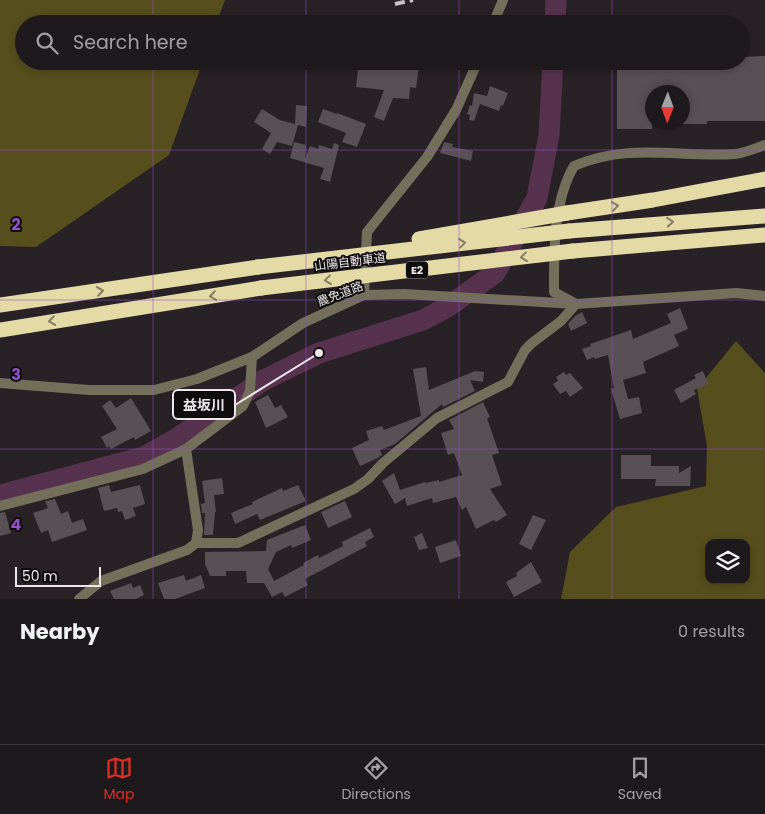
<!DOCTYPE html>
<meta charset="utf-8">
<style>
:root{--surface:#1e191c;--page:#262225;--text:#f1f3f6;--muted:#a1a0a3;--line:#3c383b;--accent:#d93025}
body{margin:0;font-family:Poppins,"Noto Sans JP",sans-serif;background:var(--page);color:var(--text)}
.controls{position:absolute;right:15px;bottom:15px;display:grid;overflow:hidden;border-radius:10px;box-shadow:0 2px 8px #0003}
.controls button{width:45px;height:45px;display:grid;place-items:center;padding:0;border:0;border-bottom:1px solid var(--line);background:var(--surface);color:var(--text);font:25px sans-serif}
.compass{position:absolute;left:645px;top:85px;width:45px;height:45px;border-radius:50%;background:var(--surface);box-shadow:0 2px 8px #0003;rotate:181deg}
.scale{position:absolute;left:15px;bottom:12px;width:86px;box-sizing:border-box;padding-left:5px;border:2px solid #ece7ea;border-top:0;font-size:14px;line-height:18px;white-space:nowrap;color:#ece7ea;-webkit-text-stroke:4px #0f0c0e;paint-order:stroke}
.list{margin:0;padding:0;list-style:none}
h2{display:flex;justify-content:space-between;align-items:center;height:65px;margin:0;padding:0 20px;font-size:21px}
h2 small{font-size:16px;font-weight:400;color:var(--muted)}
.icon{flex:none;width:28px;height:28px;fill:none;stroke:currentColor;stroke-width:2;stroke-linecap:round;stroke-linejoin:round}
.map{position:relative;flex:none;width:765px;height:599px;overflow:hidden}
.search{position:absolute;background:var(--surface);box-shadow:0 2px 8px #0003;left:15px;right:15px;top:15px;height:55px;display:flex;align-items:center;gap:12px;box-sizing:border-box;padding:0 18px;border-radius:28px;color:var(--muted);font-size:19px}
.sheet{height:145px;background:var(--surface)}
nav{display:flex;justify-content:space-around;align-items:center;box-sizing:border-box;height:70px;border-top:1px solid var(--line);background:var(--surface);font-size:14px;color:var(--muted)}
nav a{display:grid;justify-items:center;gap:2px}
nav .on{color:var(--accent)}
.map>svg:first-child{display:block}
.forest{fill:#574e1d;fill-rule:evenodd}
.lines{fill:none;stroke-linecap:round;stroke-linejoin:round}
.river{stroke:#57324f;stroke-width:21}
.building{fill:#595056}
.minor{stroke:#736f5b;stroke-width:10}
.tertiary{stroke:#736f5b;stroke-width:10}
.motorway{stroke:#e4daa6;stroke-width:15}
.rail{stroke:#c8c3c6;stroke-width:4;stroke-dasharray:10 5;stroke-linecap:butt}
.motorway-bridge{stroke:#e4daa6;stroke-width:15}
.oneway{stroke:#847d62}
.grid{fill:none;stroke:#9251c8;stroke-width:1;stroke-opacity:0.55}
.labels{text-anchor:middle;stroke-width:4;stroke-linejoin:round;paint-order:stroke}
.shield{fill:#0f0c0e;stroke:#aaa5a8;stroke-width:1}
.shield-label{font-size:11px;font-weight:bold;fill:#ece7ea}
.street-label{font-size:12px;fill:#ece7ea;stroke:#0f0c0e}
.grid-label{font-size:16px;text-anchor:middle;font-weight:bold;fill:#9251c8;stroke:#0f0c0e;stroke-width:4;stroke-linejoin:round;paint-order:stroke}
.leader{fill:none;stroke:#ece7ea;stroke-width:2}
.callout-dot{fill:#ece7ea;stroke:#0f0c0e;stroke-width:2}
.callout{fill:#0f0c0e;stroke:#ece7ea;stroke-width:2}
.callout-label{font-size:14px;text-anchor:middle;font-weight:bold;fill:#ece7ea}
</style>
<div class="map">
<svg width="765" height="599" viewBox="0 0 765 599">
<rect width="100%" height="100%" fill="#282126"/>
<path class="forest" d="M0,0h225l-9,24h-192v37h179l-34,94 -133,92 -36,-1z
M736,341l29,32v226h-204l9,-47 46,-45 90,-21 1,-40 -10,-57zM709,543h37v37h-37z"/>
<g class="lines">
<path class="river" d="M555,24l1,-24
M0,495l144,-38 32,-18 88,-59 55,-27 104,-33 26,-14 46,-33 42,-75 12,-63 4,-74"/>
</g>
<path class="building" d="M765,56v65h-58v3h-25v-32h-30v37h-35v-68h124v-4z
M359,61h54l-1,4 7,1 -3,22 -6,-1 -1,12 -16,-1 -9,23 -10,-4 10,-27 -28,-3z
M490,86l18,7 -5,13 -2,-1 -2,6 -19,-7 -6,17 -5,-1 1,-5 -3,-1 3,-9 2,1 2,-13 13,3z
M296,105l11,1 -1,21 -8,-2 -6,21 -15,-4 -7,12 -8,-5 9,-16 -17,-11 8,-13 18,11 15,4z
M323,109l14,5v-1l29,11 -9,23 -15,-5 4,-9 -28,-11z
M294,142l12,3 -1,14 5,-13 8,3 1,-4 13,4 2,-6 5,2 -9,37 -10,-3 4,-11 -34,-10z
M444,142l9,2 -1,3 21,4 -2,10 -31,-8z
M680,308l8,21 -14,6 5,11 -36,16 3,11 -23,7 5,19 11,-2 3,16 -22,6 -9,-30 3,-1 -6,-33 -13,4 -1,-2 -7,3 -5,-11 9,-3 -1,-2 41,-14 2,9 38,-16 -4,-9z
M582,312l5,11 -16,8 -3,-7 7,-8z
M426,367l3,23 46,-19 9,1 -1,10 -13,-2 5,11 -32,16 -1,-3 -47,40 -15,6 2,5 -4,3 -18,8 -8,-18 17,-8 -3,-9 16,-5 2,4 37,-14 -8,-47z
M703,371l5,13 -14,6 2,4 -15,9 -7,-13 22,-12 -2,-3z
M564,372l2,3 4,-2 13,15 -13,9 -4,-6 -6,3 -7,-10 5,-3 -2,-4z
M268,395l7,13 6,-3 7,12 -22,11 -11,-26z
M131,398l20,33 -16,9 -1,-3 -23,12 -2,-3 -2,2 -6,-11 16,-8 -15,-23 8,-6 6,8z
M483,402l7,15 -3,1 12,35 -7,2 10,30 -12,4 17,26 -11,7 -2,-2 -18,9 -10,-22 -4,3 -6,-13 -23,6 -1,-5 -25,8 -2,-8 -10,6 -13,-23 12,-8 6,17 25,-8 1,1 13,-3v2l23,-7 -8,-22 -6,2 -7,-22 13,-4 -5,-9z
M621,455h30v11h28v7l12,-7 -1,20h-35l1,-7h-35z
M222,478l2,16 -10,1 2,17h-1l-2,23h-9l1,-22h-3l-1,-9 4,-1 -3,-22z
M109,485l2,7 29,-7 5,19 -12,4 3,8 -11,4 -3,-9 -4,1 -1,-4 -13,3 -6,-23z
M298,485l8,16 -46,19 -3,-6 -22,10 -4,-11 22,-9 -1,-2 30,-14 1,3z
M55,499l6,15 7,-3 4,12 11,-4 4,11 -35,12 -4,-12 -7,3 -8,-20 15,-5 -3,-7z
M345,501l7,16 -24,11 -7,-16z
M5,512l6,21 -11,3v-23z
M533,515l13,5 -15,30 -12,-6z
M305,525l6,15 -19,8 -1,-3 -15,7 -8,17 6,12 30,-16 -1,-2 15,-8 1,3 24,-12 -1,-4 28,-14 4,9 -9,5 2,4 -62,33 3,6 -23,12 -3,-5 -10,5 -8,-14h-17l-1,-12h-20v5h-16l-5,-12v-12l61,-1 1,-11z
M422,533l6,15 -9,2 -5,-13z
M456,540l5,16 -21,7 -5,-16z
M531,562l11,20 -28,15 -8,-15 11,-6 -1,-3z
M184,575l2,6 15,-6 4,13 -30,11h-11l-6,-16z
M131,583l2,5 7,-3 4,10 -8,4h-22l-4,-8z"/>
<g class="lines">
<path class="minor" d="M493,24l10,-24
M364,295l3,-63 60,-75 29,-47 22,-49
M0,506l143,-37 43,-20
M196,543h42l116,-54 14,-10 15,-16 54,-45 71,-36 17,-32 7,-7 29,-22 15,-17 -22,-12c0,-41 -1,-90 20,-126 56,-24 104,-8 161,-12 10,-1 21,-6 30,-9
M79,599l22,-18 86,-31 9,-7 2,-13 -12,-81 57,-43 7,-15 2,-34"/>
<path class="tertiary" d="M0,383l89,7h65l43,-11 55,-22 51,-34 61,-28 41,-1 171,10 160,-11 29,3"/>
<path class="motorway" d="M567,213l86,-13 112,-21
M569,231l196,-15
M573,251l192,-16
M0,305l258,-38
M0,330l261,-42"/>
<path class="rail" d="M395,4l18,-4"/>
<path class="motorway-bridge" d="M419,239l148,-26
M258,267l311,-36
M261,288l312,-37"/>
</g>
<defs><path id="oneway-chevron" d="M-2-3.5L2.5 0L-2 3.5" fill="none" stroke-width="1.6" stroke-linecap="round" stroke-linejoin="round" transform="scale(1.25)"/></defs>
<g class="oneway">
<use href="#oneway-chevron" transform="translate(615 206) rotate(-8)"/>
<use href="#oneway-chevron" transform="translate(670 222) rotate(-5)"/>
<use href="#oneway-chevron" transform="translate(462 243) rotate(-7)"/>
<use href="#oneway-chevron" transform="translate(524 257) rotate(173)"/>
<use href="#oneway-chevron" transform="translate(328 280) rotate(173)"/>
<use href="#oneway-chevron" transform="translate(100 291) rotate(-8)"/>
<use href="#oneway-chevron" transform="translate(213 296) rotate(171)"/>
<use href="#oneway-chevron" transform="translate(52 321) rotate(171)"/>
</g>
<path class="grid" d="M153,0v24M306,0v24M459,0v24M612,0v24M153,61v538M306,61v538M459,61v538M612,61v538M0,150h765M0,300h765M0,449h765"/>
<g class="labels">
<rect class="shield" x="406" y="261.5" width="22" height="17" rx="4"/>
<g class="shield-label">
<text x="417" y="274">E2</text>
</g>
<g class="street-label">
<text transform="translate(350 262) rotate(-7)" y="4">山陽自動車道</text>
<text transform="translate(340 294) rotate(-21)" y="4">農免道路</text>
</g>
</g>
<g class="grid-label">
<text x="16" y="230">2</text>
<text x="16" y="380">3</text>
<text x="16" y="530">4</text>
</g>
<path class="leader" d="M319 353L235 405"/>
<circle class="callout-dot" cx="319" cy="353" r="5"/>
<rect class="callout" x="173" y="390" width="62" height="29" rx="5"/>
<g class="callout-label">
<text x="204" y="410">益坂川</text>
</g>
</svg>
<div class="controls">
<button><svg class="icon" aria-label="layers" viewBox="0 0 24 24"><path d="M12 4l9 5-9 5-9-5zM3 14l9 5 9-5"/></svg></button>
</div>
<svg class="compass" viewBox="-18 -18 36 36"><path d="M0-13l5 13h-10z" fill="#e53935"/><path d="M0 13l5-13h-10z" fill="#a1a0a3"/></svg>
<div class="scale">50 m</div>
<div class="search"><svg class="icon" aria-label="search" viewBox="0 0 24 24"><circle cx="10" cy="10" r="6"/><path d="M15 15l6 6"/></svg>Search here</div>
</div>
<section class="sheet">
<h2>Nearby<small>0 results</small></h2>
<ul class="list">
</ul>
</section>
<nav>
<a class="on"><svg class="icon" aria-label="map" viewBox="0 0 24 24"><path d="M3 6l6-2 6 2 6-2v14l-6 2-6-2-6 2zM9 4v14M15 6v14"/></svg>Map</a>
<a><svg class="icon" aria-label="directions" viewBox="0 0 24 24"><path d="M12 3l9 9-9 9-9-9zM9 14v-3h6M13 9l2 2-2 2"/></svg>Directions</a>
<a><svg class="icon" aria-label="saved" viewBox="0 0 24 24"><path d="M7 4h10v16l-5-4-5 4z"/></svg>Saved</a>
</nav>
